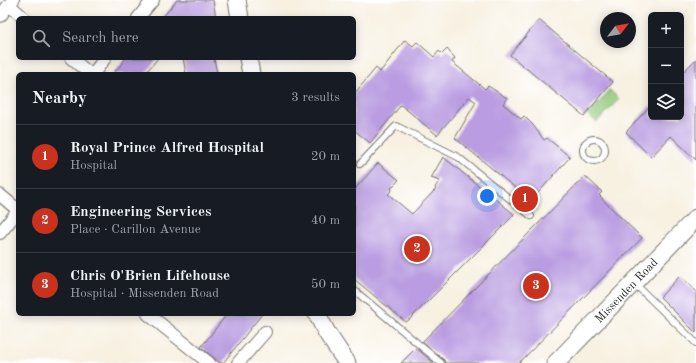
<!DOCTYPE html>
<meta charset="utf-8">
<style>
:root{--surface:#171b24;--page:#242831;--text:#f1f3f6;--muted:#9ea1a6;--line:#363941;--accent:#c8321e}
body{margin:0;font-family:"Old Standard TT",serif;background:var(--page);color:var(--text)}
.controls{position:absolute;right:12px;top:12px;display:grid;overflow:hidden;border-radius:6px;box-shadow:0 2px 10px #0003}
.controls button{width:36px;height:36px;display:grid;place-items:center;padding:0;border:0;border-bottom:1px solid var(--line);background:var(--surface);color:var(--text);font:20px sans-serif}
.compass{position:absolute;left:600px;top:12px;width:36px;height:36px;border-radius:50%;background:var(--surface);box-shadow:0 2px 10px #0003;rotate:59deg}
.you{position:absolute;left:487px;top:196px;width:14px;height:14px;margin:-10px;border:3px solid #fff;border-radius:50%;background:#1a73e8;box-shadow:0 0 0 6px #1a73e833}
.badge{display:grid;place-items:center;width:26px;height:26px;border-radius:50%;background:var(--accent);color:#fff;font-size:13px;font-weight:700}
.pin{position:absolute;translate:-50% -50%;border:2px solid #fff;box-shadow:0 1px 4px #0006}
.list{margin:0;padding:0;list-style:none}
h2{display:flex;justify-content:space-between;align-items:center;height:52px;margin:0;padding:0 16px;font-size:17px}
h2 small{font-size:13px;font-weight:400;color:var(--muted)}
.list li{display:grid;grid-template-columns:26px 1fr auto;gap:12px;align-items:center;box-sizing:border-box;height:64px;padding:0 16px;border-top:1px solid var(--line)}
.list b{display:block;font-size:15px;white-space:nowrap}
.list p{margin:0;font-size:13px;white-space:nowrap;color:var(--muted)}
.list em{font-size:13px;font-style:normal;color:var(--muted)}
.icon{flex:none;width:22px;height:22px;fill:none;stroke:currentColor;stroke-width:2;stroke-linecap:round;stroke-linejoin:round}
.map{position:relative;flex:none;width:696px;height:363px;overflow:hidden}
.search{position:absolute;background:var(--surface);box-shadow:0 2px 10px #0003;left:16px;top:16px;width:340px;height:44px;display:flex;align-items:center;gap:10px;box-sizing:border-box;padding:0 14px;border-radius:6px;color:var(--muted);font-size:15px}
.panel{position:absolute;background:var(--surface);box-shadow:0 2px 10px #0003;left:16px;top:72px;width:340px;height:244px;border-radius:6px}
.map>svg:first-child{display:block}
.green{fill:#94cb7e;stroke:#607b54}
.building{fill:#b99ce1}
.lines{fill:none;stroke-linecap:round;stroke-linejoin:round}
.lane-casing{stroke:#73706b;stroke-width:8}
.street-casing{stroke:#73706b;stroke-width:14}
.secondary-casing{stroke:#73706b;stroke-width:19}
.lane{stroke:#fff;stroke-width:6}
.street{stroke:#fff;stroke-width:12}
.secondary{stroke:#fff;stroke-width:17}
.labels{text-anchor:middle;stroke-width:4;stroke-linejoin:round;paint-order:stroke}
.street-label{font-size:12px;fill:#2b2b2b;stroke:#fff}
</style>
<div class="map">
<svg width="696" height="363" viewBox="0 0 696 363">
<rect width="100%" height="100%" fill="#fff"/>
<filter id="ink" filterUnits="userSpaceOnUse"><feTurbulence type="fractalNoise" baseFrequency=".025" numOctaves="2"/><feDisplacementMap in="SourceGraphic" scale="8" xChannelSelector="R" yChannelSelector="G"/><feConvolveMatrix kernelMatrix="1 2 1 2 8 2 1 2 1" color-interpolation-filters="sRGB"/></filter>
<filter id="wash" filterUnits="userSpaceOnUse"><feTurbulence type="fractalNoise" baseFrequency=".012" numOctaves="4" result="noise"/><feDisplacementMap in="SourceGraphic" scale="16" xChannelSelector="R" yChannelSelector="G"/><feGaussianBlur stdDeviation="0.9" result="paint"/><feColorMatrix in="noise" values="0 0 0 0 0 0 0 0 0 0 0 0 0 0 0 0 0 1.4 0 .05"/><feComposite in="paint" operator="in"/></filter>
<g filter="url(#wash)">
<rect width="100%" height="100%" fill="#f8f1e2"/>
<path class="green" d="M610,90l9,9 -22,23 -9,-7z"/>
<g id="blocks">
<path class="building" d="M177,0h36l3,18h-54z
M539,20l74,62 -29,34 -74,-61z
M405,40l8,6 4,-4 17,15 5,-6 3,3 5,-5 8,9 -3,4 33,27 3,-3 19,12 -4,6 18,15 3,-3 9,9 11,15 3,-2 23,19 -39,44 -76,-63 21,-36 -7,-5 -32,38 -36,-30 -31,38 -16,-13v-36l22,-26 4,4z
M126,58h32l-13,16h-32z
M183,58h31l3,16h-31z
M696,59v101l-25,-24 -20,21 -25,-25 25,-27v12h30v-43z
M443,157l71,57 -4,5 -100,100 -4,3 -52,-43v-89l24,-27 21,17 -8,8 1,2 -4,4 24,20 24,-25 -1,-2 5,-6 -9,-3z
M585,176l17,16 -3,3 4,4h-1l40,39 -123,125h-74l-1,-3 -22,-18z
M680,276l16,15v42l-36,-36z
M227,314h35l-39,49h-3l-19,-16z
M416,348l18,15h-33z"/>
</g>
</g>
<g filter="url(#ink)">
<use href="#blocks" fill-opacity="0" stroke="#73706b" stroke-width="1"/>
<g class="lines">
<g class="lane-casing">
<path id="lane" d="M583 150a11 11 0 1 1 22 0a11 11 0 1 1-22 0Z
M360,164l36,-38 62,31 73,59
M634,283l62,60
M354,290l87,73"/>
</g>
<g class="street-casing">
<path id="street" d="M9,5l15,13
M0,16l13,-16
M138,18l15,-18
M71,58l19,16
M93,74l12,-16
M0,195l18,15
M0,233l18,-22
M148,314l61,49
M238,363l27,-31"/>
</g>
<g class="secondary-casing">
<g id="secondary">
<path d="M237,0l3,18"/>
<path d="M248,58l3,16"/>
<path d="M317,314l10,19 20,30"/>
<path id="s1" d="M556,363l140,-145"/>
</g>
</g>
<use href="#lane" class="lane"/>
<use href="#street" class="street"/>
<use href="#secondary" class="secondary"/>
</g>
</g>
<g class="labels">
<g class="street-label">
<text dy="4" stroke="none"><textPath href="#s1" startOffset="101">Missenden Road</textPath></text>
</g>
</g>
</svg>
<div class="controls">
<button>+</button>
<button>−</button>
<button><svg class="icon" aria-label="layers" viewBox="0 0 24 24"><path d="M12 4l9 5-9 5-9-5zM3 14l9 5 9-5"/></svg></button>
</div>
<svg class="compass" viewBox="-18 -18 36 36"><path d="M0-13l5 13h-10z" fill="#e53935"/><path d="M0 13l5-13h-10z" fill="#9ea1a6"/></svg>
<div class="you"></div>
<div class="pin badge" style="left:525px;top:199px">1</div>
<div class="pin badge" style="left:417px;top:249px">2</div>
<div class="pin badge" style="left:536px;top:286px">3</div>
<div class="search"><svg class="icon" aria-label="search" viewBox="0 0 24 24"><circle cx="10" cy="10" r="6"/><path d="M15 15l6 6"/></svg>Search here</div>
<section class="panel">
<h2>Nearby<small>3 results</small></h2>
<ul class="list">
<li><span class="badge">1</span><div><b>Royal Prince Alfred Hospital</b><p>Hospital</p></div><em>20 m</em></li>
<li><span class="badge">2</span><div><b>Engineering Services</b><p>Place · Carillon Avenue</p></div><em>40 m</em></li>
<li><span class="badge">3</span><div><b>Chris O'Brien Lifehouse</b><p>Hospital · Missenden Road</p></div><em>50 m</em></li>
</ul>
</section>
</div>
